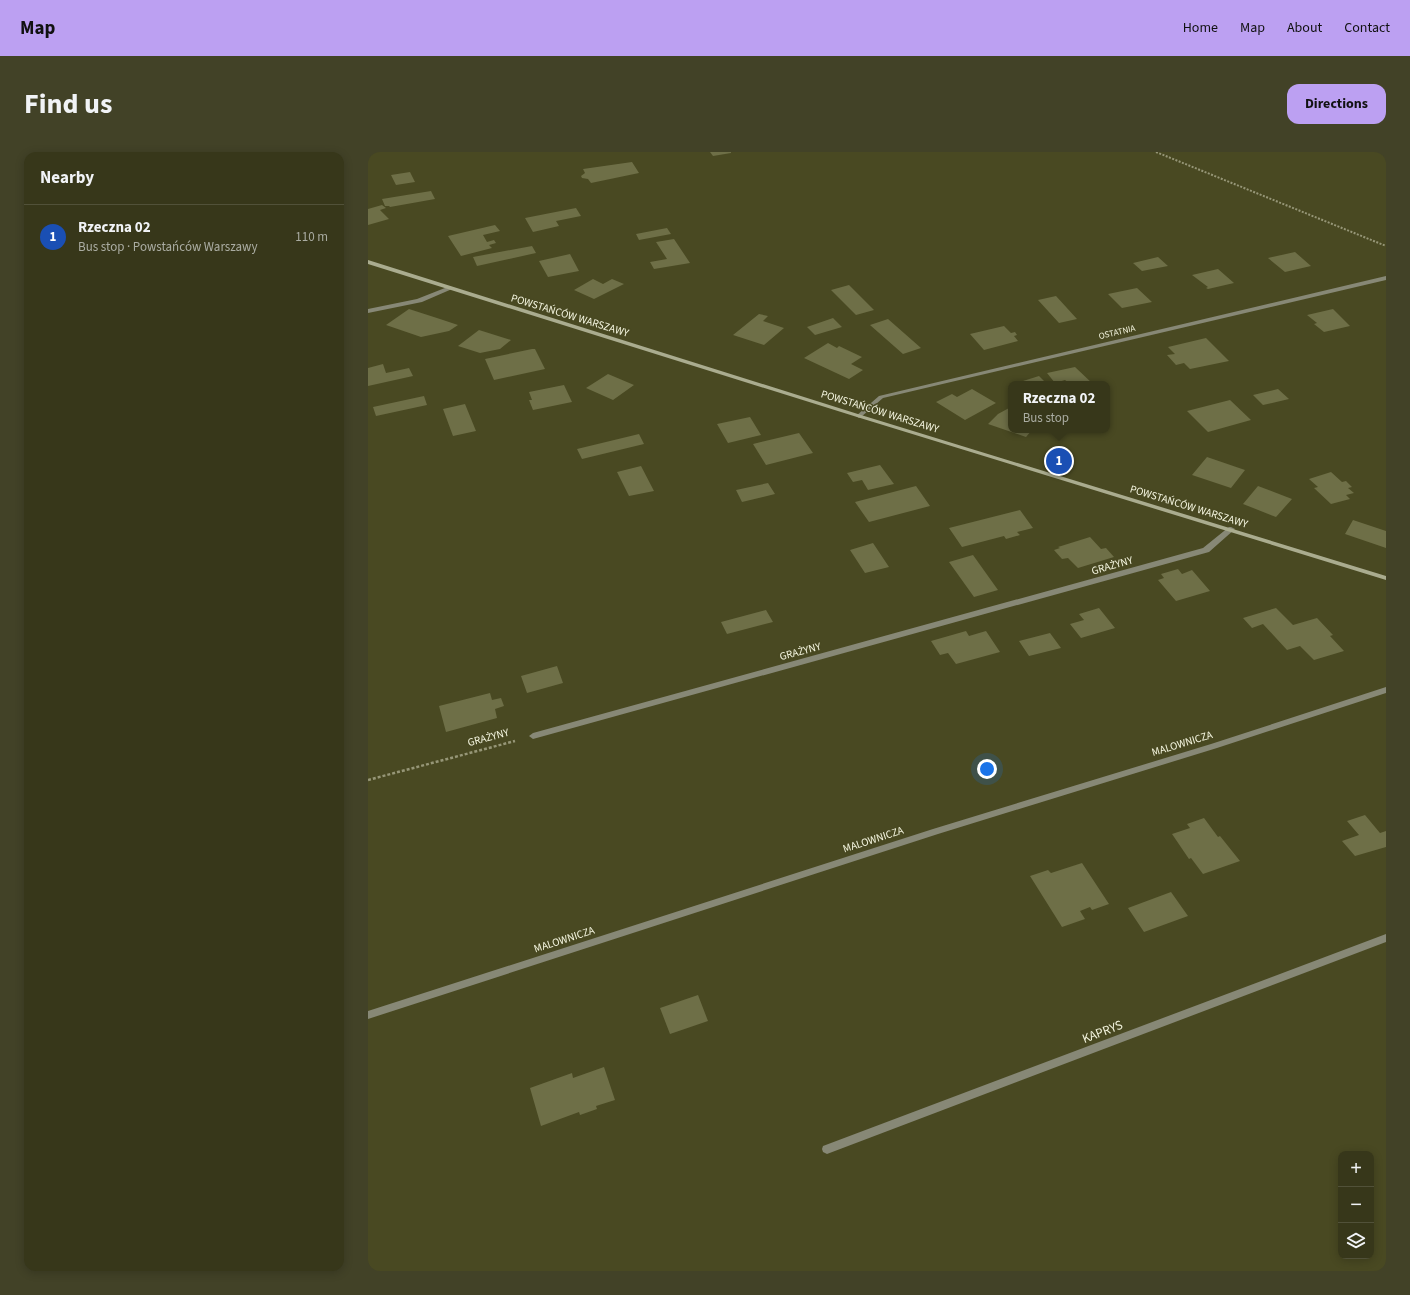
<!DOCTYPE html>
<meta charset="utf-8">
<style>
:root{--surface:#37371a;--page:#424227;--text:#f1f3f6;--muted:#aaaca2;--line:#515139;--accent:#bca0f2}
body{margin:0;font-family:"Source Sans 3",sans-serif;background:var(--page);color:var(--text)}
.controls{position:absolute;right:12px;bottom:12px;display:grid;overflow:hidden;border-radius:8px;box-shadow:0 2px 10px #0003}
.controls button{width:36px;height:36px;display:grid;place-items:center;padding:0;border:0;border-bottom:1px solid var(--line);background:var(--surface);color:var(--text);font:20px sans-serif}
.you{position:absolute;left:619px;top:617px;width:14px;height:14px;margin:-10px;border:3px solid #fff;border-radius:50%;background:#1a73e8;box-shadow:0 0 0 6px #1a73e833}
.badge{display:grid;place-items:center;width:26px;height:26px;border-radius:50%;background:var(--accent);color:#fff;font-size:13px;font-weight:700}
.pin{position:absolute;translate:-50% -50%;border:2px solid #fff;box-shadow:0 1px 4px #0006}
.popup{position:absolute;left:640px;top:229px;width:102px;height:52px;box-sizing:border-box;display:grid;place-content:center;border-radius:8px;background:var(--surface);filter:drop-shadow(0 1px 3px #0005);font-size:13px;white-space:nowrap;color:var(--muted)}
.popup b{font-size:15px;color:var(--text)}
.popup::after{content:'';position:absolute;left:50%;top:100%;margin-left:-8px;border:8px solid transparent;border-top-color:var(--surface)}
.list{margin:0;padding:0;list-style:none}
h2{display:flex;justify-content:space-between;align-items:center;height:52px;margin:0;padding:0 16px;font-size:17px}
h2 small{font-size:13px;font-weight:400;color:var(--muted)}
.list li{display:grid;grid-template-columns:26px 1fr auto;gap:12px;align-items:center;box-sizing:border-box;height:64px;padding:0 16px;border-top:1px solid var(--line)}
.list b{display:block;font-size:15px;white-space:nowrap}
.list p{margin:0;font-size:13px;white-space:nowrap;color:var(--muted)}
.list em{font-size:13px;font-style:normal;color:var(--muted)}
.icon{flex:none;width:22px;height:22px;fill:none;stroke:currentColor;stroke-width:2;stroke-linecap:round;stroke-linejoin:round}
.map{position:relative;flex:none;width:1018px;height:1119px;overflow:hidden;border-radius:12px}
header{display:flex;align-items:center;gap:24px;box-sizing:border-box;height:56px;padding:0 20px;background:var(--accent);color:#111}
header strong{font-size:19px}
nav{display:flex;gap:22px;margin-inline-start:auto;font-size:14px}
.intro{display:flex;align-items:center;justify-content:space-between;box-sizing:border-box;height:96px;padding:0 24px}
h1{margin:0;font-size:28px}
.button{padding:10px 18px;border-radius:12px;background:var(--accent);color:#111;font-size:14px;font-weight:700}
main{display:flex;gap:24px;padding:0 24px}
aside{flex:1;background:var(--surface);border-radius:12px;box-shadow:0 2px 10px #0003}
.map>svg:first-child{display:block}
.building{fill:#6e6f47}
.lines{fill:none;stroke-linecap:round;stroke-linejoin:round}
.path-far1{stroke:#969677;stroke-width:2;stroke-dasharray:2 1.5;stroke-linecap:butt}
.path{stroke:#969677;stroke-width:2.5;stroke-dasharray:3 2;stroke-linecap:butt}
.service{fill:#878876;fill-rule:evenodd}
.minor{fill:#878876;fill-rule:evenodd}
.tertiary{fill:#878876;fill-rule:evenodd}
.secondary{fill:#aaac8f;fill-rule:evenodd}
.labels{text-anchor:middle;stroke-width:3;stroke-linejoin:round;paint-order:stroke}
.far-street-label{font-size:9px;fill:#f5f6e0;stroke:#494922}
.street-label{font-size:11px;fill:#f5f6e0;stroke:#494922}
.near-street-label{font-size:13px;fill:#f5f6e0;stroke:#494922}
</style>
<header>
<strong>Map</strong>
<nav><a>Home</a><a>Map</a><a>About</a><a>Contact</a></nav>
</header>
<div class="intro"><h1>Find us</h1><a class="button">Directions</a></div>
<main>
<aside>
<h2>Nearby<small></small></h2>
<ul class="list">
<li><span class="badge" style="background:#1a4fb4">1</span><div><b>Rzeczna 02</b><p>Bus stop · Powstańców Warszawy</p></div><em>110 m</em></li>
</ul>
</aside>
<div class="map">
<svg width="1018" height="1119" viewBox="0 0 1018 1119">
<rect width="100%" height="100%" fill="#494922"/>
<path class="building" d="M342,0h21v1l-18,3z
M264,10l7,11 -48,10 -3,-4 -6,-1 -1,-2 4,-3 -2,-4z
M42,20l5,10 -19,3 -5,-10z
M63,39l4,8 -45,8 -1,-1h-4l-3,-7z
M14,53l4,3 -6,2 9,9 -21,6v-16z
M208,56l5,8 -25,5 3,5 -26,6 -8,-14z
M127,73l5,6 -17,4 4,7 7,-2 2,3 -7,2 3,3 -31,8 -13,-20z
M299,76l4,6 -32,6 -3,-6z
M306,87l16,24 -36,6 -4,-7 17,-3 -11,-17z
M164,94l4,7 -59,13 -4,-9z
M927,100l16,14 -26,6 -17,-14z
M202,102l9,17 -31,6 -9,-16z
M790,105l10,9 -26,5 -9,-8z
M850,117l16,14 -26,6 -2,-1 2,-1 -16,-12z
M225,127l10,5 9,-5 12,5 -30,15 -20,-9z
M481,133l25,25 -18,5 -25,-25z
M769,136l15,14 -30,6 -14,-14z
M688,144l21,23 -18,4 -21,-23z
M41,157l31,10 18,6 -9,6 -28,6 -35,-12z
M965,157l17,17 -26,6 -10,-8 3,-1 -10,-8z
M391,162l9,2 -5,5 21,7 -20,17 -31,-10z
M465,166l9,9 -27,8 -8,-8z
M520,167l33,29 -18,6 -33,-29z
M636,174l7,7 4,-1 2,3 -3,1 4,5 -34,9 -14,-16z
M111,178l32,10 -11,9 -20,4 -22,-7z
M838,186l23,23 -39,8 -6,-6 -8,2 -9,-10 8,-1 -7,-7z
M460,191l9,5 2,-2 23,11 -11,7 12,6 -14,9 -45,-21z
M164,197h3l10,20 -51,11 -9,-21z
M15,212l3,9 23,-5 4,8 -45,10v-18z
M707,215l18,17h-23l-5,-4 -10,3 -8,-10z
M240,222l26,11 -21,15 -27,-12z
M671,224l8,8h-20l-4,-3z
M196,233l8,17 -39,8 -4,-10h3l-3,-8z
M604,237l24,14 -31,17 -29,-18 16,-8 5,3z
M910,237l11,10 -26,6 -10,-10z
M56,244l3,9 -51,11 -3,-9z
M862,248l21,20 -43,12 -21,-21z
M97,252l11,27 -23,5 -10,-27z
M641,256h2v22h21l-6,7 -38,-13 10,-10z
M382,265l11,18 -33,8 -11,-19z
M431,281l14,20 -47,12 -13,-21z
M271,282l5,10 -62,15 -5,-10z
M839,305l38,13 -14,18 -39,-13z
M512,313l14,19 -26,6 -6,-10 -9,2 -6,-9z
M273,314l13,25 -25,5 -12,-24z
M963,320l11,10 4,-1 6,6 -4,1 6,5 -8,2 4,4 -19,5 -17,-16 4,-1 -9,-8z
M400,331l7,11 -33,8 -6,-12z
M548,334l14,20 -61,16 -14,-20z
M890,334l34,13 -16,18 -33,-13z
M652,358l13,18 -16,4 3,3 -14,4 -2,-3 -42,11 -13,-19z
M985,368l33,11v17l-41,-14z
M722,385l11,12 5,-1 8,9 -36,11 -10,-10 -6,1 -8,-9 6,-2 -2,-1z
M505,391l16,24 -24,6 -15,-23z
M605,403l25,35 -24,7 -25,-35z
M810,417l4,5 10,-4 18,21 -34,10 -18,-21 6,-2 -3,-4z
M731,456l16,20 -34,10 -11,-14 14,-4 -5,-6z
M908,456l17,17 24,-7 16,17 -3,1 14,15 -30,9 -14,-14 -13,4 -24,-26 -11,4 -9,-10z
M398,458l7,12 -46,12 -6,-12z
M598,479l3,5 17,-5 14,21 -44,12 -8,-11 -8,2 -9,-14z
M682,481l11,15 -32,8 -10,-15z
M189,514l6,17 -36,10 -6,-17z
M122,541l2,7 9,-2 3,8 -9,3 2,9 -51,14 -7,-26z
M997,663l15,18 6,-2v16l-31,9 -13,-15 17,-6 -12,-14z
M836,666l14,19 2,-1 20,25 -37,13 -12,-16 -2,1 -17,-25 18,-6 -3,-4z
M714,711l27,41 -17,6 -2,-3 -10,4 5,8 -23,8 -32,-51 18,-6 3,3z
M803,740l17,24 -44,16 -16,-24z
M330,843l10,26 -38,13 -10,-26z
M236,915l11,33 -19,6 1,3 -17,6 -1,-3 -38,14 -11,-38 42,-15 1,5z"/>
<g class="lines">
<path class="path-far1" d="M788,0l230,94"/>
<path class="path" d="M0,628l147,-39"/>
<path class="service" d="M861,375h2l4,2 -26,23 -676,187 -4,-3 4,-3 670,-185z
M1018,782v8l-559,212 -4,-2 -1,-3 1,-3z"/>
<path class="minor" d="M1018,124v4l-503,118 -22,19 -2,1 -3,-2 23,-20z
M82,134l3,2 -1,1 -30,13 -54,11v-4l49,-10z"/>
<path class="tertiary" d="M1018,535v6l-169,55 -279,86 -570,185v-8l565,-182 278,-85z"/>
<path class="secondary" d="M0,108l493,155 525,161v4l-529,-163 -489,-153z"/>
</g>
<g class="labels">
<g class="far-street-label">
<text transform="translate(749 180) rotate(-13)" y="3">OSTATNIA</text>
</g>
<g class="street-label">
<text transform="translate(202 163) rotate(17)" y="4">POWSTAŃCÓW WARSZAWY</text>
<text transform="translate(512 259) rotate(17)" y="4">POWSTAŃCÓW WARSZAWY</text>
<text transform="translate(821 354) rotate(17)" y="4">POWSTAŃCÓW WARSZAWY</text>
<text transform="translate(744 413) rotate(-16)" y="4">GRAŻYNY</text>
<text transform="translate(432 499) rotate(-15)" y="4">GRAŻYNY</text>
<text transform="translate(120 585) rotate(-15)" y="4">GRAŻYNY</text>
<text transform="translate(814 591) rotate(-17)" y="4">MALOWNICZA</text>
<text transform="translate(505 687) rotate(-18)" y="4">MALOWNICZA</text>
<text transform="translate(196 787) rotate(-18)" y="4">MALOWNICZA</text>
</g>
<g class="near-street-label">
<text transform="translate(734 879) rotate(-21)" y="5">KAPRYS</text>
</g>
</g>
</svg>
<div class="controls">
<button>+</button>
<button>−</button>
<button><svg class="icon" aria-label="layers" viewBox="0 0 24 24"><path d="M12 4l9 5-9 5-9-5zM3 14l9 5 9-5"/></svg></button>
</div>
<div class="you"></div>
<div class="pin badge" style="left:691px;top:309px;background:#1a4fb4">1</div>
<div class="popup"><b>Rzeczna 02</b>Bus stop</div>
</div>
</main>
